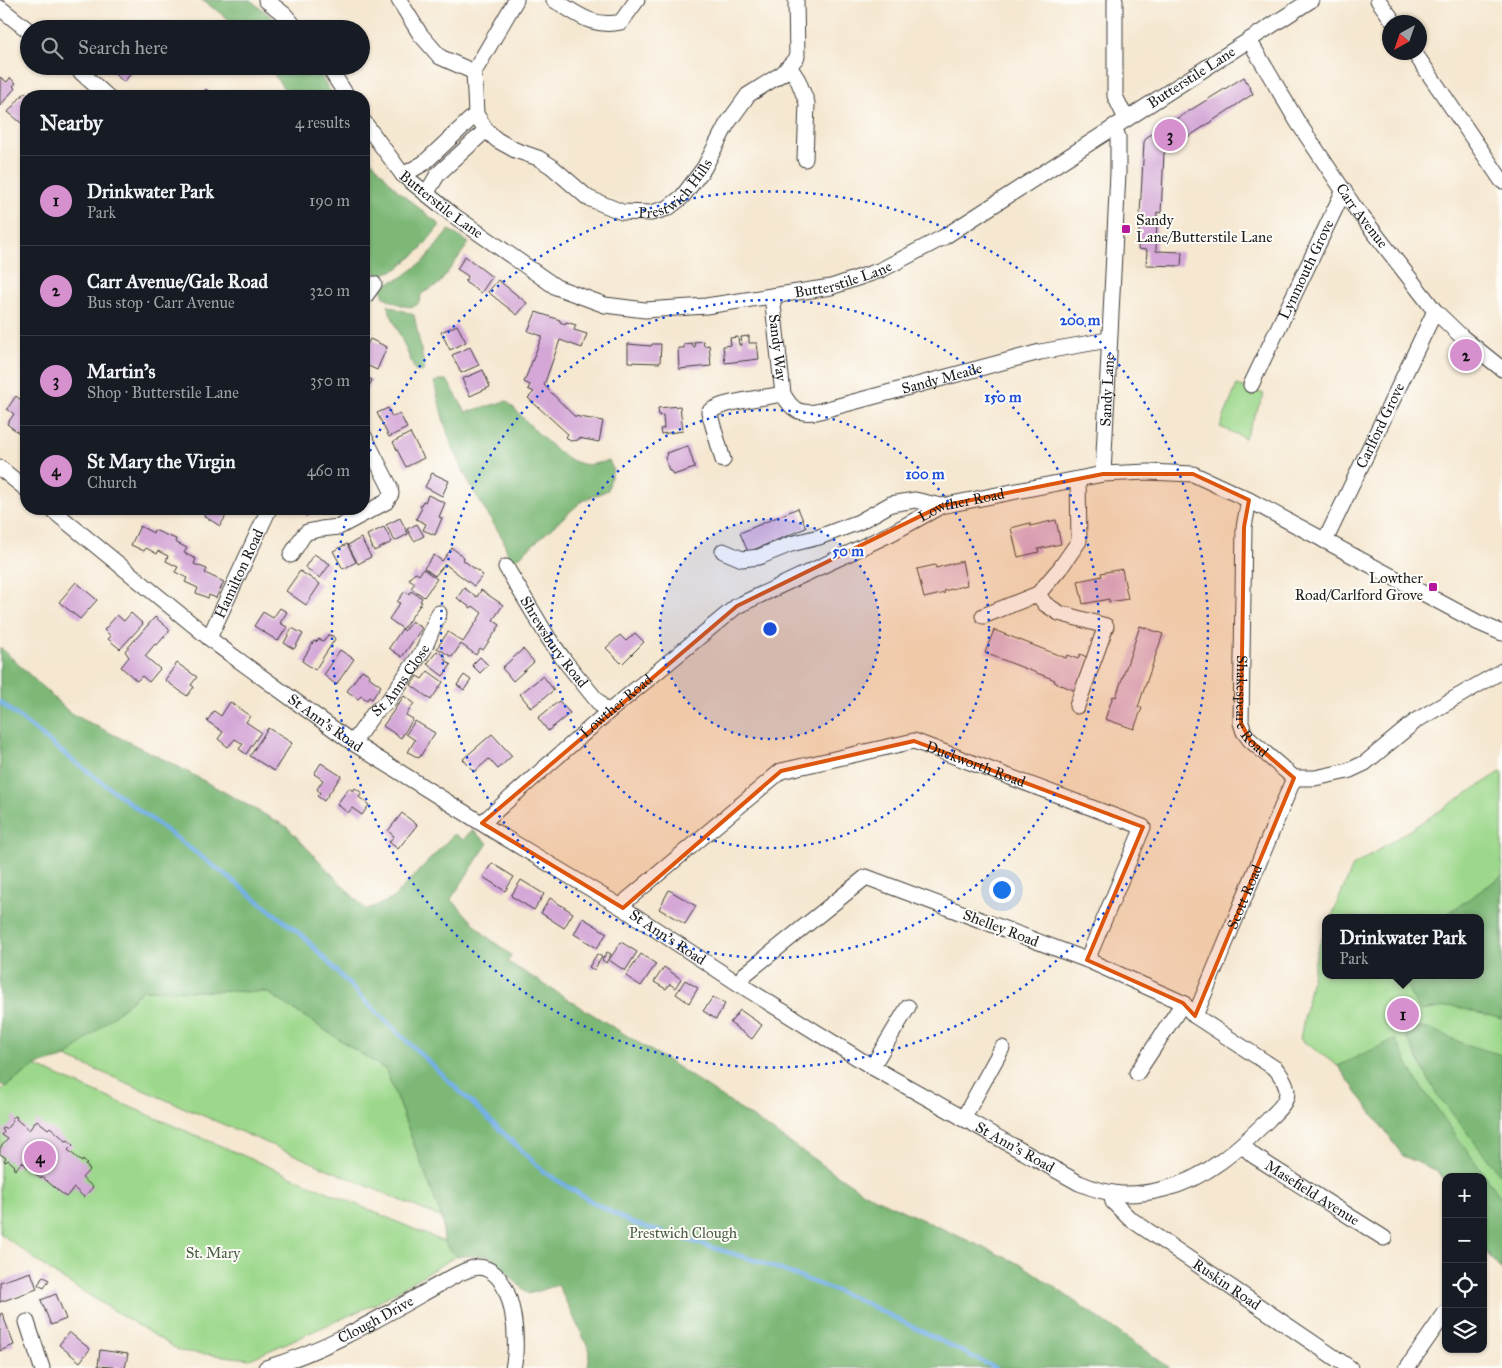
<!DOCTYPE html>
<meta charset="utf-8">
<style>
:root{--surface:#171b24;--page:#20242c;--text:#f1f3f6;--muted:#9ea1a6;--line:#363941;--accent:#d690ce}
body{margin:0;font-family:"IM FELL Great Primer",serif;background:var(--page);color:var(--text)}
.controls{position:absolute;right:15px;bottom:15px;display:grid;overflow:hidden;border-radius:10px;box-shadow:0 1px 4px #0004}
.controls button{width:45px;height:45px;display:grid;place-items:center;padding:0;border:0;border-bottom:1px solid var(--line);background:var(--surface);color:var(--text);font:25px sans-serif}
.compass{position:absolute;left:1382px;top:15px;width:45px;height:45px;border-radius:50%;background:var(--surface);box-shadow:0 1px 4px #0004;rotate:220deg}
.you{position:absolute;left:1001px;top:889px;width:18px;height:18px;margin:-12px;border:4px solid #fff;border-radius:50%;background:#1a73e8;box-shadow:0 0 0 8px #1a73e833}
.badge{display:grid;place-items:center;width:32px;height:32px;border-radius:50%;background:var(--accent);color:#111;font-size:16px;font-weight:700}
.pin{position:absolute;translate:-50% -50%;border:2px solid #fff;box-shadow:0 1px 5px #0006}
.popup{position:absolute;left:1322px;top:914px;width:162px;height:65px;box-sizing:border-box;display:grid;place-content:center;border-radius:10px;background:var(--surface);filter:drop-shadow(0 1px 4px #0005);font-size:16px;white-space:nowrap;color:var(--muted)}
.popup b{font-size:19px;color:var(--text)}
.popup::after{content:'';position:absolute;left:50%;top:100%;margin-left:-10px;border:10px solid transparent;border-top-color:var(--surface)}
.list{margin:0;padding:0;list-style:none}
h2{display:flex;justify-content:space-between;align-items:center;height:65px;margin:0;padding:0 20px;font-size:21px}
h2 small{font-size:16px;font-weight:400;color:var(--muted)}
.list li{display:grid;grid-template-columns:32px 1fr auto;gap:15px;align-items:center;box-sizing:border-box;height:90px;padding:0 20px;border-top:1px solid var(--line)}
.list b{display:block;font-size:19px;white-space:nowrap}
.list p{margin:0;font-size:16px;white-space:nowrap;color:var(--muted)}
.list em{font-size:16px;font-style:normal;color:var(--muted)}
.icon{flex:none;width:28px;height:28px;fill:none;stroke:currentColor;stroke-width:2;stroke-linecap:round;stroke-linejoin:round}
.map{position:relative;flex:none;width:1502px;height:1368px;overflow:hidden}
.search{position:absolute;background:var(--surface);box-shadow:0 1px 4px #0004;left:20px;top:20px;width:350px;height:55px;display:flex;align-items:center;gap:12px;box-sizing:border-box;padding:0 18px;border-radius:28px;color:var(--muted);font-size:19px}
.panel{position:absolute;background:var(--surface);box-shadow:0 1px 4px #0004;left:20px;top:90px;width:350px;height:425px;border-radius:20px}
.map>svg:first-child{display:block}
.green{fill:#9cd88b;stroke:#5c7a54}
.forest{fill:#7db877;stroke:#4c6a4a}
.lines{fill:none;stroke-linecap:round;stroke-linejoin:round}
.stream{stroke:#75b0e6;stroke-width:4.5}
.building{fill:#d4a7d7}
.street-casing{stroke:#3d3a37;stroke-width:17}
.street{stroke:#fff;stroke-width:15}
.marked{fill:#de560d;fill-opacity:0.2;stroke:#de560d;stroke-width:4;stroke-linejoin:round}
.ring{fill:none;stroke:#1d4ed8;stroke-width:2.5;stroke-dasharray:2.5 5}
.poi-dot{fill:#b5179e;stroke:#fdfcf7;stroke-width:2}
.labels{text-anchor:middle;stroke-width:4;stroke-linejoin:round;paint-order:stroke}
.street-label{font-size:15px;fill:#1c1c1c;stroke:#fdfcf7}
.poi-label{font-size:15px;fill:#1c1c1c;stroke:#fdfcf7;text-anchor:start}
.park-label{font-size:15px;fill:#495e43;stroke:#fdfcf7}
.centre{fill:#1d4ed8;stroke:#fdfcf7;stroke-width:2.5}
.ring-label{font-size:15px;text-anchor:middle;font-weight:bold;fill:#1d4ed8;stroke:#fdfcf7;stroke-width:4;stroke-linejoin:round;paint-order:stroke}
</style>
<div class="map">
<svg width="1502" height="1368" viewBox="0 0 1502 1368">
<rect width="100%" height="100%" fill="#fdfcf7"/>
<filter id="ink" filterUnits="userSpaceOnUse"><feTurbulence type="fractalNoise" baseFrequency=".02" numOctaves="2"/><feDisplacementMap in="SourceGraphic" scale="10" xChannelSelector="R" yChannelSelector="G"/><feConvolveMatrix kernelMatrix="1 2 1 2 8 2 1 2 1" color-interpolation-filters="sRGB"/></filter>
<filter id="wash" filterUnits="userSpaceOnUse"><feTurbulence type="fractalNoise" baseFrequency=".0096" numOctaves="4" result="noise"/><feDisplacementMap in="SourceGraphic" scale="20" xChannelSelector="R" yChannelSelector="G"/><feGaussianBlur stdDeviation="1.12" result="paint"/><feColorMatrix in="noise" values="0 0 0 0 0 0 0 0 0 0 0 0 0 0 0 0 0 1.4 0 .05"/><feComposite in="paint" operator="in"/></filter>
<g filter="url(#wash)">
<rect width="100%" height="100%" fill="#f5e7d0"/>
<path class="green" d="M1237,385l27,9 -19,44 -25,-11z
M1502,771v500l-19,-23v-71h-37v6l-7,-11 -101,-106 -38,-27 17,-88 8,-20 1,44h154v-57h-149l22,-52z
M143,990l124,2 119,78 56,148 -376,-161z
M35,1066l409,176 12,14 -81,48 -125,55 -70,-8 -124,-76 -56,-42v-141l5,-5z"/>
<path class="forest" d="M202,0h48l37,29h-45z
M268,66h47l18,30h-44z
M364,152l34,39 42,34 -20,25 -23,19 -20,7 -13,-32z
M449,230l20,13 -30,41 -18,10c-1,23 -25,9 -37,3l-4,-11 21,-8 23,-17z
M387,305l27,10 10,50 1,4 -3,3 -6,-1 -2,-3z
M440,380h7l19,32 41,-11c17,17 52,59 75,63 8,2 19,-2 27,-3l4,8 -5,21 -26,11 -71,63 -8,-25 -32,-52 -20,-43 -8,-26 -9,-36z
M0,647l70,66 107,53 110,61 79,83 26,-11 62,-65 9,6 9,-10 16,13 -37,56 34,36 26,20 -3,7 168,104 188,127 160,73 146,102h-582l2,-17 -32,-66 -30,9 -39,-38h-33l-12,-14 -2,-24 -56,-148 -119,-78 -124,-2 -77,67 -31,9 -30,21 -5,-3z
M1502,876v143l-50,-13 -31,5 -10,-15 -7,-21h76v-57h-36l6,-6z
M1421,1028l12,2 31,14 38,11v122l-66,-84 -30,-56 3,-6z
M1395,1039l22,42 85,118v72l-19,-23v-71h-37v6l-7,-11 -36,-16 -65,-90z"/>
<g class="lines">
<path class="stream" d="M0,702l71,57 156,117 77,61 60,63 180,172 45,28 43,23 128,39 95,36 140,70"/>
</g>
<g id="blocks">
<path class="building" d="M105,66h32l-13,16z
M0,77l7,5 3,-4 6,5 -3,3 2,2 -15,18z
M1244,77l9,17 -89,59 -3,60 -4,-1 -1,39 26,1 -1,14 -35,-1 1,-15 -9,-1 6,-107 3,-5z
M206,89l8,7h-14z
M191,90l8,6h-13z
M25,92l5,4h-4v31l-18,-15z
M465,256l27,21 -11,16 -16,-11 3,-6 -11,-7z
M498,280l29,23 -10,12 -29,-23z
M536,312l24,8v2l5,2 1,-2 10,3 -2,5 13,4 -5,14 -22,-8 -16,45 30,31 29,5 -4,21 -20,-4 -1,2 -8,1 -4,-4 2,-3 -40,-36 6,-6 -6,-3 2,-4 -6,-3 18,-46 -14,-5z
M457,325l9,17 -16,8 -9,-18z
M749,336v7h8l2,16 -34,4 -2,-17 8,-1 -1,-7 8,-1 1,8h3l-1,-8z
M370,339l17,8 -10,23 -13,-6v-15h1z
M703,341l1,5 5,-1 2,21 -32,3 -1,-21h6v-4l8,-1 1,4h2l-1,-5z
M628,344l23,2 1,-2h9l-1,19 -32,-1z
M470,347l9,18 -18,8 -9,-18z
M483,370l7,17 -20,9 -8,-17z
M364,376l8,4 -7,15 -1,-1z
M26,395v39l-2,3 -17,-13 7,-10 -7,-5 9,-13 6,5z
M680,406l3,25 -22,3 -1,-5 4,-1 -1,-13 -4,1 -1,-8z
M388,408l4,9 8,-3 7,14 -18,9 -12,-24z
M410,433l14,25 -18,9 -13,-25z
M688,446l7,22 -22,7 -2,-4h-2l-4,-14 2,-1 -1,-3z
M432,473l17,8 -7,15 -17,-9z
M364,480l3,7 -3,2 5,10 -5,3z
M428,495l17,8 -6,14 3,1 -7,17 -12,-5 3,-6 -10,-5 6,-11 -2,-1 3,-6 2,1z
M798,508l8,20 -58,24 -8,-19z
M208,509h22l-10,17 -16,-10z
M302,509h17l-13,7z
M400,518l8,16 -13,7 -9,-16z
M1056,520l5,24 -23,5 1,3 -21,5 -7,-29 19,-5v3z
M417,524l7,12 -10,5 -7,-12z
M140,526l13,7 1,-3 22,9 -1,3 12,6 -3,5 12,6 -2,5 13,5 -2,4 19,9 -8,16 -7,-3 -1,3 -12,-5 2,-5 -13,-6 2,-4 -12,-6 3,-5 -12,-6 2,-5 -10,-5 -1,3 -11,-6 -2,3 -13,-6z
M384,527l8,15 -18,9 -7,-16z
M361,538l10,19 -13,7 -10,-19z
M347,544l9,18 -13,7 -10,-18z
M452,548l12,9 -1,3 20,15 -9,11 -29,-22 -10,12 -11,-8 10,-13 8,6z
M314,554l16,10 -10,14 -15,-11z
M962,561l5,24 -23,6 1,2 -21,5 -7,-29 18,-4 1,3z
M423,569l14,10 -13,18 -13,-9 4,-5 -6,-4 6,-7 4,3z
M1122,569l6,30 -19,3v-3l-26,5 -5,-23 24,-5 -1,-3z
M300,571l20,13 -14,21 -20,-14z
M76,582l21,18 -17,19 -21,-17z
M464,588l13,9 4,-7 22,15 -10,15 7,5 -17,25 -3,-2 -4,7 -15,-11 -9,13 -15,-9 11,-16 15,10 19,-29 -9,-7 -2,2 -14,-10z
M405,591l4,3 2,-3 11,7 -2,3 2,1 -19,27 -14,-10 11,-16 -3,-1z
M280,608l7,4 -7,11 7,4 -9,14 -24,-15 9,-14 10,6z
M131,613l12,11 -23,25 -12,-10 3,-3 -7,-6 13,-15 7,6z
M155,617l15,13 -13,15 -2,-1 -10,12 15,13 -11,13 -7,-6 -5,5 -16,-14 8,-10 -4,-6z
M412,621l10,7 -20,29 -13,-9 13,-19 2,2z
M1140,626l23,8 -25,73 4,1 -8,21 -29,-10 8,-23 3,1z
M292,628l11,6 -9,15 -10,-6z
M994,630l72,28 1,-3 11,4 2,-5 9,4 -13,33 -22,-9 1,-2 -70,-27z
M635,633l9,9 -22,22 -16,-16 14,-13 6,6z
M328,635l5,1 2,3 -20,31 -13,-9 12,-20 2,1 3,-3 4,2z
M523,649l11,13 -21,19 -11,-13z
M340,650l14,9 -18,26 -12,-10z
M437,651l9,6 -2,2 7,6 -8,11 -16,-12z
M480,657l8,8 -8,8 -8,-8z
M177,663l20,14 -6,8 3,2 -7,9 -22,-16z
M362,670l8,5 -1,2 12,9 -9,13 -3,-2 -2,3 -6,-4 -3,3 -11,-8z
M428,671l15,11 -12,18 -20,-15 6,-9 5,3z
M464,675l7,5 -7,10 -7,-5z
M543,676l11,14 -23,18 -11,-14z
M404,696l10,7 -8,12 7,4 -12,19 -18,-12z
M559,701l11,12 -22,18 -10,-13z
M230,702l20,14 -4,6 15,10 -15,22 -7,-5 4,-5 -8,-5 -7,8 -10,-8 5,-7 -16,-11 7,-10 7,5z
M415,721l20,12 -16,25 -11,-6 7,-12 -9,-6z
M268,728l24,15 -18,28 -24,-15z
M492,734l20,22 -14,13 -9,-10 -15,13 -11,-13z
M321,763l20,13 -17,25 -7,-5 3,-3 -3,-4 6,-9 -9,-6z
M349,788l4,3 2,-3 7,5 -3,4 10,8 -7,10 -10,-7 -4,5 -11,-9z
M402,813l15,12 -19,24 -9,-7 5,-6 -6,-5z
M492,863l22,14 -9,14 -22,-14z
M521,880l23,14 -10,16 -23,-14z
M669,890l27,16 -11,18 -26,-15z
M550,898l23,15 -9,15 -23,-15z
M583,918l24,15 -10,15 -23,-14z
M621,942l16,10 -12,19 -16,-11z
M607,952l4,2 -5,9 -4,-3z
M597,954l5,3 -8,13 -5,-3z
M641,954l15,10 -15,22 -15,-10z
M664,967l17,12 -6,9 -5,-4 -4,5 -12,-7z
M685,980l13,8 -9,15 -13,-9z
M713,997l12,7 -9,15 -13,-8z
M740,1010l22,15 -10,14 -22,-16z
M16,1116l1,2 -1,1 13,11 8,-10 11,9 2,-2 16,14 2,-1 5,5 -5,5 14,12 1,-2 4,4 -2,1 5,4 -8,9 11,9 -9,10 -10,-9 -8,9 -24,-20 -1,2 -19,-17 -7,8 -2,-2 2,-2 -7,-6 -2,2 -2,-1 2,-3 -6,-4v-6l8,-9 -6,-4 2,-3 -2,-3 2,-1 2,1 7,-8 -2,-3z
M31,1272l6,17 -37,13v-20z
M43,1276l6,4 -5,8 -6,-3z
M56,1294l10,25 -15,6 -10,-25z
M2,1313l12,32 -14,6v-37z
M69,1332l21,17 -10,13 -21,-17z
M100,1350l28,4 -3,14 -27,-2z"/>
</g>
</g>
<g filter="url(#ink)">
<use href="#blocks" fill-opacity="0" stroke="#3d3a37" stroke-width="1"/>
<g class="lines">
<g class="street-casing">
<g id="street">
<path d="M266,0l19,15 12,14"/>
<path d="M399,0l21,34 20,23 34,15"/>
<path id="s1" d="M516,0l-42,72 2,42 10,16 11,10 18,10 23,8 13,8 37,32 34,14 29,1 17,-5 14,-11 22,-29 23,-44 21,-29 35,-22 14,-16 -1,-57"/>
<path d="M554,0c24,14 37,28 67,22l16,-22"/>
<path d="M1115,0v96l11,23"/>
<path d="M1378,0l16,22"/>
<path d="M0,8l29,23"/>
<path id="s2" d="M1249,40l48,81 56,84 82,106 27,26 40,32"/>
<path d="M1414,52l88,129"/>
<path d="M74,66l33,30"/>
<path d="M328,66l19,30"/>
<path d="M789,66l9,14 9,23 -2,56"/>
<path id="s3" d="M364,122l39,53 50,40 103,72 49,18 40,5 61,-4 125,-19 50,-17 63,-33 367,-237"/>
<path d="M403,175l21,-12 52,-49"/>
<path d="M426,194l12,-20 48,-44"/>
<path id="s4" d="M772,296l11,98c9,16 15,20 33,18l224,-60 68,-12"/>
<path d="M364,298l10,-14"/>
<path id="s5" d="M1251,385l93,-195"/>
<path d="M723,460l-14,-48c14,-11 55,-14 74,-18"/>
<path d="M0,468l26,21"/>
<path id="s6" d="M1103,474l15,-301v-36l-4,-11"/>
<path id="s7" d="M1249,500l-5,27 -3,196 3,9 6,8 44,38h21l33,-7 17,-8 52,-43 85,-49"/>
<path id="s8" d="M51,509l168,137 134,97 141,88 129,77 116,76 133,83 207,116c31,13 53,14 85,6 42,-10 74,-40 104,-69 7,-8 18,-15 19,-27 0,-10 -6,-17 -11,-24l-81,-53 -12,-13 -96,-43 -221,-83 -122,98 -5,9"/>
<path id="s9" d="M1325,541l110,-230"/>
<path d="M723,551l19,8 17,-2 32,-13 28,-7 40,-15 32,-18 24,-4 26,6"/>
<path d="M291,555l12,-19 4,-4 14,-3 18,-2 47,-25 5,-8 -1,-7 -26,-51"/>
<path id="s10" d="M506,567l43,72 15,21 43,53"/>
<path d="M983,616l55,-22"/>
<path id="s11" d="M209,638l60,-129"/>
<path d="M1077,706l29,-80 -47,-13 -14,-9 -7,-10 23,-27 18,-26 -1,-62"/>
<path id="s12" d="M353,743l21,-30 14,-12 36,-52 15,-36"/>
<path id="s13" d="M482,823l125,-110 130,-107 155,-73 49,-27 162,-32 45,-2 45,2 56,26 228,122 25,11"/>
<path id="s14" d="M623,908l4,-8 154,-129 133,-30 229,86 -56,133"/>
<path id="s15" d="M1195,1016l99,-238"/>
<path d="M872,1067l36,-60"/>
<path d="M1137,1073l46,-70"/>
<path d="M963,1119l39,-71"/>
<path id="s16" d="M1242,1145l12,11 130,82"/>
<path id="s17" d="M1111,1194l2,8 16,16 221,150"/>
<path d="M27,1322l15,46"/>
<path id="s18" d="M266,1368c61,-18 117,-52 172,-83 11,-6 34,-21 46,-17 31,9 35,75 29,100"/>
<path d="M1407,1368l39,-56"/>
</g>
</g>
<use href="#street" class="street"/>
</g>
</g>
<path class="marked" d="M1103,474h90l56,26 -5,27 -3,196 9,17 44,38 -99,238 -12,-13 -96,-43 56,-133 -229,-86 -133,30 -158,137 -141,-85 255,-217 204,-100z"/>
<circle cx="770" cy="629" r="110" fill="#1d4ed8" fill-opacity=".12"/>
<g class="ring">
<circle cx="770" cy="629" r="110"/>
<circle cx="770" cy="629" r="219"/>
<circle cx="770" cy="629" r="329"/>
<path d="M364 465A438 438 0 1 1 348 512"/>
</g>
<g class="poi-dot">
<rect x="1121" y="224" width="10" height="10" rx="2.5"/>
<rect x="1428" y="582" width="10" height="10" rx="2.5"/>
</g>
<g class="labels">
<g class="street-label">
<text dy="5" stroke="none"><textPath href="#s3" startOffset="954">Butterstile Lane</textPath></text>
<text dy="5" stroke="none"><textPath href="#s1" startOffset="368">Prestwich Hills</textPath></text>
<text dy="5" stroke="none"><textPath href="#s3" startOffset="114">Butterstile Lane</textPath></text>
<text dy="5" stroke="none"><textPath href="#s2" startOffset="209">Carr Avenue</textPath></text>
<text dy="5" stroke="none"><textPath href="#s5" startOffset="128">Lynmouth Grove</textPath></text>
<text dy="5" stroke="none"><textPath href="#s3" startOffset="549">Butterstile Lane</textPath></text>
<text dy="5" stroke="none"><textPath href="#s4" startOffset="52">Sandy Way</textPath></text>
<text dy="5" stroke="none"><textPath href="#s4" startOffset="270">Sandy Meade</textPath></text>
<text dy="5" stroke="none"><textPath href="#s6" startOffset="84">Sandy Lane</textPath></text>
<text dy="5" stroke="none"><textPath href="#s9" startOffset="128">Carlford Grove</textPath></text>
<text dy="5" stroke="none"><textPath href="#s13" startOffset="582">Lowther Road</textPath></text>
<text dy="5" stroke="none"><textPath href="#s11" startOffset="71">Hamilton Road</textPath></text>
<text dy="5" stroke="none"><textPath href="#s10" startOffset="89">Shrewsbury Road</textPath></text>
<text dy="5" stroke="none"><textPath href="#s12" startOffset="79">St Anns Close</textPath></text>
<text dy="5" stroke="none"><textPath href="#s7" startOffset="210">Shakespeare Road</textPath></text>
<text dy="5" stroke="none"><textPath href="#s13" startOffset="178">Lowther Road</textPath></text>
<text dy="5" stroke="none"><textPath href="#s8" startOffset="348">St Ann's Road</textPath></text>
<text dy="5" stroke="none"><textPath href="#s14" startOffset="412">Duckworth Road</textPath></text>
<text dy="5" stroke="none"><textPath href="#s15" startOffset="129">Scott Road</textPath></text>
<text transform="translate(1001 928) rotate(21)" y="5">Shelley Road</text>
<text dy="5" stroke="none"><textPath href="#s8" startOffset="752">St Ann's Road</textPath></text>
<text dy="5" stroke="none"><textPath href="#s8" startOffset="1158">St Ann's Road</textPath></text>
<text dy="5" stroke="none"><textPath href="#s16" startOffset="85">Masefield Avenue</textPath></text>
<text dy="5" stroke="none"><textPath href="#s17" startOffset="149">Ruskin Road</textPath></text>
<text dy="5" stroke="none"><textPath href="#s18" startOffset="120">Clough Drive</textPath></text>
</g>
<g class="poi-label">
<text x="1136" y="225">Sandy<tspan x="1136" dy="17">Lane/Butterstile Lane</tspan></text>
<text x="1423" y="583" text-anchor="end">Lowther<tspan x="1423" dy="17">Road/Carlford Grove</tspan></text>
</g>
<g class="park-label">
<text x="683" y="1238">Prestwich Clough</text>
<text x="213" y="1258">St. Mary</text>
</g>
</g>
<circle cx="770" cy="629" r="8" class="centre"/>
<g class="ring-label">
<text x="1080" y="325">200 m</text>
<text x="1003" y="402">150 m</text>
<text x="925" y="479">100 m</text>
<text x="848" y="556">50 m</text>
</g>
</svg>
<div class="controls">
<button>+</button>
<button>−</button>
<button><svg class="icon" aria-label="locate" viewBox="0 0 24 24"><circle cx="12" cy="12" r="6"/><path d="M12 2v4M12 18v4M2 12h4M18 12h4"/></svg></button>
<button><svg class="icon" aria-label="layers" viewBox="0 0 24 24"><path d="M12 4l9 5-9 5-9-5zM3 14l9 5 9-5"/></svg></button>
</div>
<svg class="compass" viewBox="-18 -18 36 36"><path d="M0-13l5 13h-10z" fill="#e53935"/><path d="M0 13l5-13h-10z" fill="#9ea1a6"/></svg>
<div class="you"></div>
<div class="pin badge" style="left:1403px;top:1014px">1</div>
<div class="popup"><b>Drinkwater Park</b>Park</div>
<div class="pin badge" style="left:1466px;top:355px">2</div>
<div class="pin badge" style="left:1170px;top:135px">3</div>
<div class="pin badge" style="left:40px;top:1157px">4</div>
<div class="search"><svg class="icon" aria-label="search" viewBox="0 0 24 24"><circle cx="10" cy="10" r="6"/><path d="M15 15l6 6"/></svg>Search here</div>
<section class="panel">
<h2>Nearby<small>4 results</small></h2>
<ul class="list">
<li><span class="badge">1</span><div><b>Drinkwater Park</b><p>Park</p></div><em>190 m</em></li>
<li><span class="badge">2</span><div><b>Carr Avenue/Gale Road</b><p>Bus stop · Carr Avenue</p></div><em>320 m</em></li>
<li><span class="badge">3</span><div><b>Martin's</b><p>Shop · Butterstile Lane</p></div><em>350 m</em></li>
<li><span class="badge">4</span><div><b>St Mary the Virgin</b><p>Church</p></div><em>460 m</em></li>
</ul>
</section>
</div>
